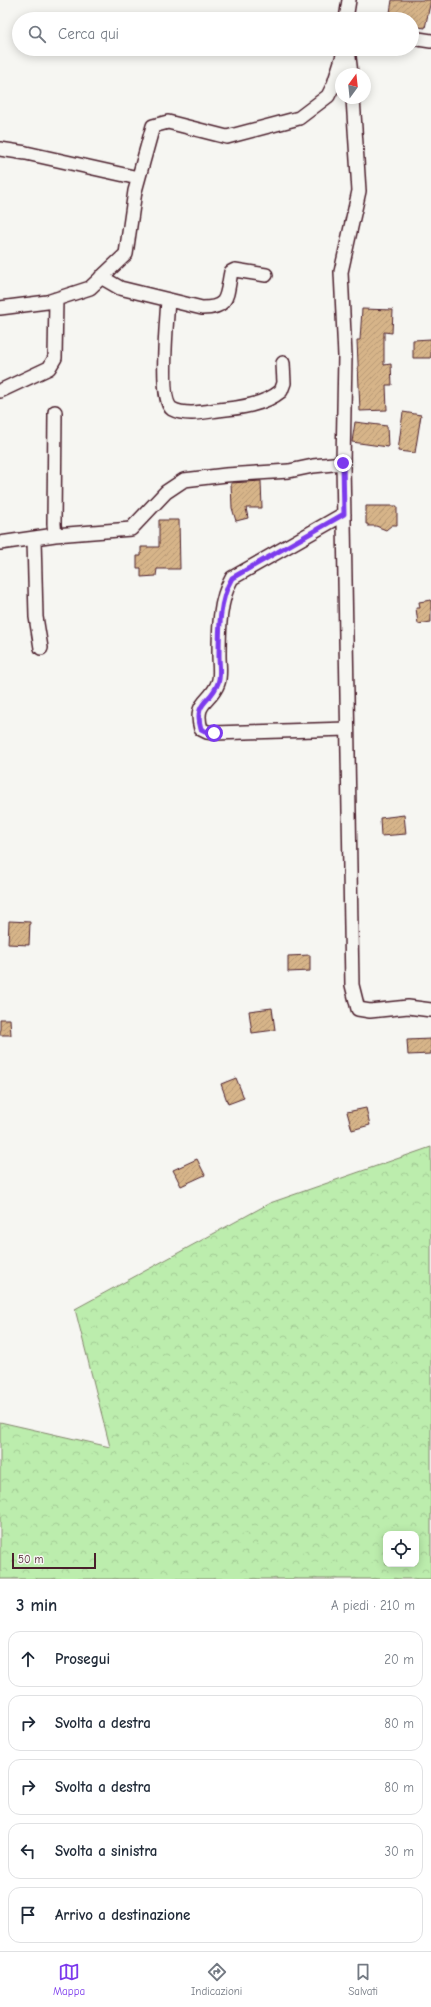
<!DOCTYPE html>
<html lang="it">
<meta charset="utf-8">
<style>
:root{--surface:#fff;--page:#f2f2f3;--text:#1f2937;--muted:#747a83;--line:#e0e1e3;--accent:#7c3aed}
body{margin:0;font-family:"Comic Neue",sans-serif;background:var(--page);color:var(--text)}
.controls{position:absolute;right:12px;bottom:12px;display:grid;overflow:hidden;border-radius:8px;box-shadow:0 2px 10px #0003}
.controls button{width:36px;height:36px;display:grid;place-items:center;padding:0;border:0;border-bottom:1px solid var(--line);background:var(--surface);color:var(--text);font:20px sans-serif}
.compass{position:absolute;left:335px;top:68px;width:36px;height:36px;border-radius:50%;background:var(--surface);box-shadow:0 2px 10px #0003;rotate:15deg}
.scale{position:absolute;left:12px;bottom:10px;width:84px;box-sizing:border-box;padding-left:4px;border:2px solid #4a1f2b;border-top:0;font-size:11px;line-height:14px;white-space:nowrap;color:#4a1f2b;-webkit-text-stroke:3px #f6f6f2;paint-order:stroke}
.stop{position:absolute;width:12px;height:12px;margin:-9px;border:3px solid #7c3aed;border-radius:50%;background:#fff}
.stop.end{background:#7c3aed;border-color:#fff;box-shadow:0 1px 4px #0008}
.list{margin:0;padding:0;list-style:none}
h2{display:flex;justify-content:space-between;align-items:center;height:52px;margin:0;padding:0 16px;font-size:17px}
h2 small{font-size:13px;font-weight:400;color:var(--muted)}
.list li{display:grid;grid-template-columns:26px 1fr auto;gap:12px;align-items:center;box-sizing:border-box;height:56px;margin:0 8px 8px;padding:0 8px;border:1px solid var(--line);border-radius:12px}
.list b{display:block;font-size:15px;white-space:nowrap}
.list em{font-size:13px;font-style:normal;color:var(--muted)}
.icon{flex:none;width:22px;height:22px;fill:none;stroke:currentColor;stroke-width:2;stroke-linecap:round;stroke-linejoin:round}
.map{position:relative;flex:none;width:431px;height:1579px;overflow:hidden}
.search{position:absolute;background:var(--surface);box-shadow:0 2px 10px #0003;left:12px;right:12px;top:12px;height:44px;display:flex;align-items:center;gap:10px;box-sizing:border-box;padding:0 14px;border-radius:22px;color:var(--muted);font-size:15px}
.sheet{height:372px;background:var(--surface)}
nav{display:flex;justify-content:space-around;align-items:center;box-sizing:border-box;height:56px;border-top:1px solid var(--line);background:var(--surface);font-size:11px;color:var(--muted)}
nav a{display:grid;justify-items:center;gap:2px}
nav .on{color:var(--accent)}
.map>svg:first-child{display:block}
.forest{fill:url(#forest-crowns);stroke:#83866c;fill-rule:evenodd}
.building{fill:url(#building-hatch);stroke:#4a1f2b}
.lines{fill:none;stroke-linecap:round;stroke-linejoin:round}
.minor-casing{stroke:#4a1f2b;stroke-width:16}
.minor{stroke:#f6f6f2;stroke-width:13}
.route{stroke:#7c3aed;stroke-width:5}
</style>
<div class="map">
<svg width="431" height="1579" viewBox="0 0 431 1579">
<defs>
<pattern id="forest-crowns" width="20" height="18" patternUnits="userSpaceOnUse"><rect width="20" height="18" fill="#bcedad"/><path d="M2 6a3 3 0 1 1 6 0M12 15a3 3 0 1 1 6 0" fill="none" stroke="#a3cb95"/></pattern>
<pattern id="building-hatch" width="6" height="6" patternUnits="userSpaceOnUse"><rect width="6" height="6" fill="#d6b489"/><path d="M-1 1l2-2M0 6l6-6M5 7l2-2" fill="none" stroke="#b99a76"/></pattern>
</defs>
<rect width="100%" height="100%" fill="#f6f6f2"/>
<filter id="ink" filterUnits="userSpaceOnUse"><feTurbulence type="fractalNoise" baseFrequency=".025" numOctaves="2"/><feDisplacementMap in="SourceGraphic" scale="8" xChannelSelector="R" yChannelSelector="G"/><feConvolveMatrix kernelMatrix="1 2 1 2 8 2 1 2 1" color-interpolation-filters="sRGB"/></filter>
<g filter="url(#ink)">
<path class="forest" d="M431,1147v432h-431v-157l110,25 -35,-138 195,-106zM386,1534h30v30h-30z"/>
<path class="building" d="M392,0h39l-6,28 -13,-2v-7h-23z
M362,309l31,1 -1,23 -8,-1v33l7,-1 1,21h-6l1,25 -27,1 -3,-71h3z
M431,339v19h-18v-18z
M403,412l18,3 -6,38 -17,-2z
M355,422l32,4 1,21 -36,-5z
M261,481l1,27h-16l2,10 -12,3 -4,-13 -1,-25z
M366,506h31v19h-5l-6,5 -10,-4h-8v-2h-2z
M159,520h20l1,49h-23l-1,7 -15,1v-9h-4v-12h4v-9h18z
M431,600v22l-13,2 -2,-16h4l-1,-6z
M404,815l2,19 -25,2 -1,-18z
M9,921l21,1 -1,23 -21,-1z
M310,955v16l-22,1v-16z
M272,1008l3,22 -23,3 -3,-22z
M0,1019h10l1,16h-11z
M431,1039v15l-23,1 -1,-15z
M236,1078l8,20 -16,6 -7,-20z
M366,1108l4,17 -18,5 -5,-18z
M197,1159l8,16 -24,11 -8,-16z"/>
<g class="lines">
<g class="minor-casing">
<path id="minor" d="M346,19l3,-19
M412,38l19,3
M348,49l3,25
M353,98l6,93 -18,81 4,84 -2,107 9,522 6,24 12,2 38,-4 23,3
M0,149l26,4 112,25
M101,277l19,11 82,20c28,0 24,-13 29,-36l4,-2 31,5
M168,300c-1,18 -9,100 4,109 13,7 32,3 46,1 21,-2 46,-5 63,-19l3,-8 -1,-20
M0,308l47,-6 43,-14 36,-34 9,-63 18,-65 15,-4 59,15 72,-19 29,-22 6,-12 11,-35
M0,391l49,-23 6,-10 1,-59
M55,412l-1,112 1,11
M344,514l-112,64c-13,22 -13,52 -13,78 0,8 2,20 -1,27 -7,20 -25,18 -17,46l6,3 7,1 133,-4
M34,539l2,78 5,31
M0,543l55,-8 76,-6 35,-37 18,-12 42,-5 63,-4 24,-5 30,-3"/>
</g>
<use href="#minor" class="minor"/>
</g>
</g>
<g class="lines" filter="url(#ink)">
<path class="route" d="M214,733l-7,-1 -6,-3c-8,-28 10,-26 17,-46 3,-7 1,-19 1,-27 0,-26 0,-56 13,-78l112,-64 -1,-51"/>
</g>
</svg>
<div class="controls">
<button><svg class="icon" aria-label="locate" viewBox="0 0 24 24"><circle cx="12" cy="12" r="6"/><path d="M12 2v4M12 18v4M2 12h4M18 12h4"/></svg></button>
</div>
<svg class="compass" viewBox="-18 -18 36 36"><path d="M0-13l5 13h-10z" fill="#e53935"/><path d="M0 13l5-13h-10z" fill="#747a83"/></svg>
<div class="scale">50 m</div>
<div class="stop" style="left:214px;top:733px"></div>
<div class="stop end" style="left:343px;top:463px"></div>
<div class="search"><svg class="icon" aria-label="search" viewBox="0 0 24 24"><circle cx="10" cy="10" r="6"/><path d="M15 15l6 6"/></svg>Cerca qui</div>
</div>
<section class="sheet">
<h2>3 min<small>A piedi · 210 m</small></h2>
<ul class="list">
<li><svg class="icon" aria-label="ahead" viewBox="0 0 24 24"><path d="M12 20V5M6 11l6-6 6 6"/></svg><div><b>Prosegui</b></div><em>20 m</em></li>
<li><svg class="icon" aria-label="right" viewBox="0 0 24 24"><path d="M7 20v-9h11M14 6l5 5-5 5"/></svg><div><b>Svolta a destra</b></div><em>80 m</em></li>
<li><svg class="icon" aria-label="right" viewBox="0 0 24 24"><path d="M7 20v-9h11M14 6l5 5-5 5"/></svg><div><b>Svolta a destra</b></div><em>80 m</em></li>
<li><svg class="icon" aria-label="left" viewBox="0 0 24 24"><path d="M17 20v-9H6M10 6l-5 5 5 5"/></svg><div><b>Svolta a sinistra</b></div><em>30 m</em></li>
<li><svg class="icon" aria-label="arrive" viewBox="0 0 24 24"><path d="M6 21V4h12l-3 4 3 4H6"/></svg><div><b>Arrivo a destinazione</b></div></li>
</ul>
</section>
<nav>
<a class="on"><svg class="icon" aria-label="map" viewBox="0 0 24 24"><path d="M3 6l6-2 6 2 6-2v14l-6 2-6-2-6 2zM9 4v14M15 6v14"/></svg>Mappa</a>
<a><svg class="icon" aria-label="directions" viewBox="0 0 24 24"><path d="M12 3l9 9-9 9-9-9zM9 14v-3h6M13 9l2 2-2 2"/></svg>Indicazioni</a>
<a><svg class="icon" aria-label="saved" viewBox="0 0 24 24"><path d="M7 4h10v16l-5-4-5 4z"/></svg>Salvati</a>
</nav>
